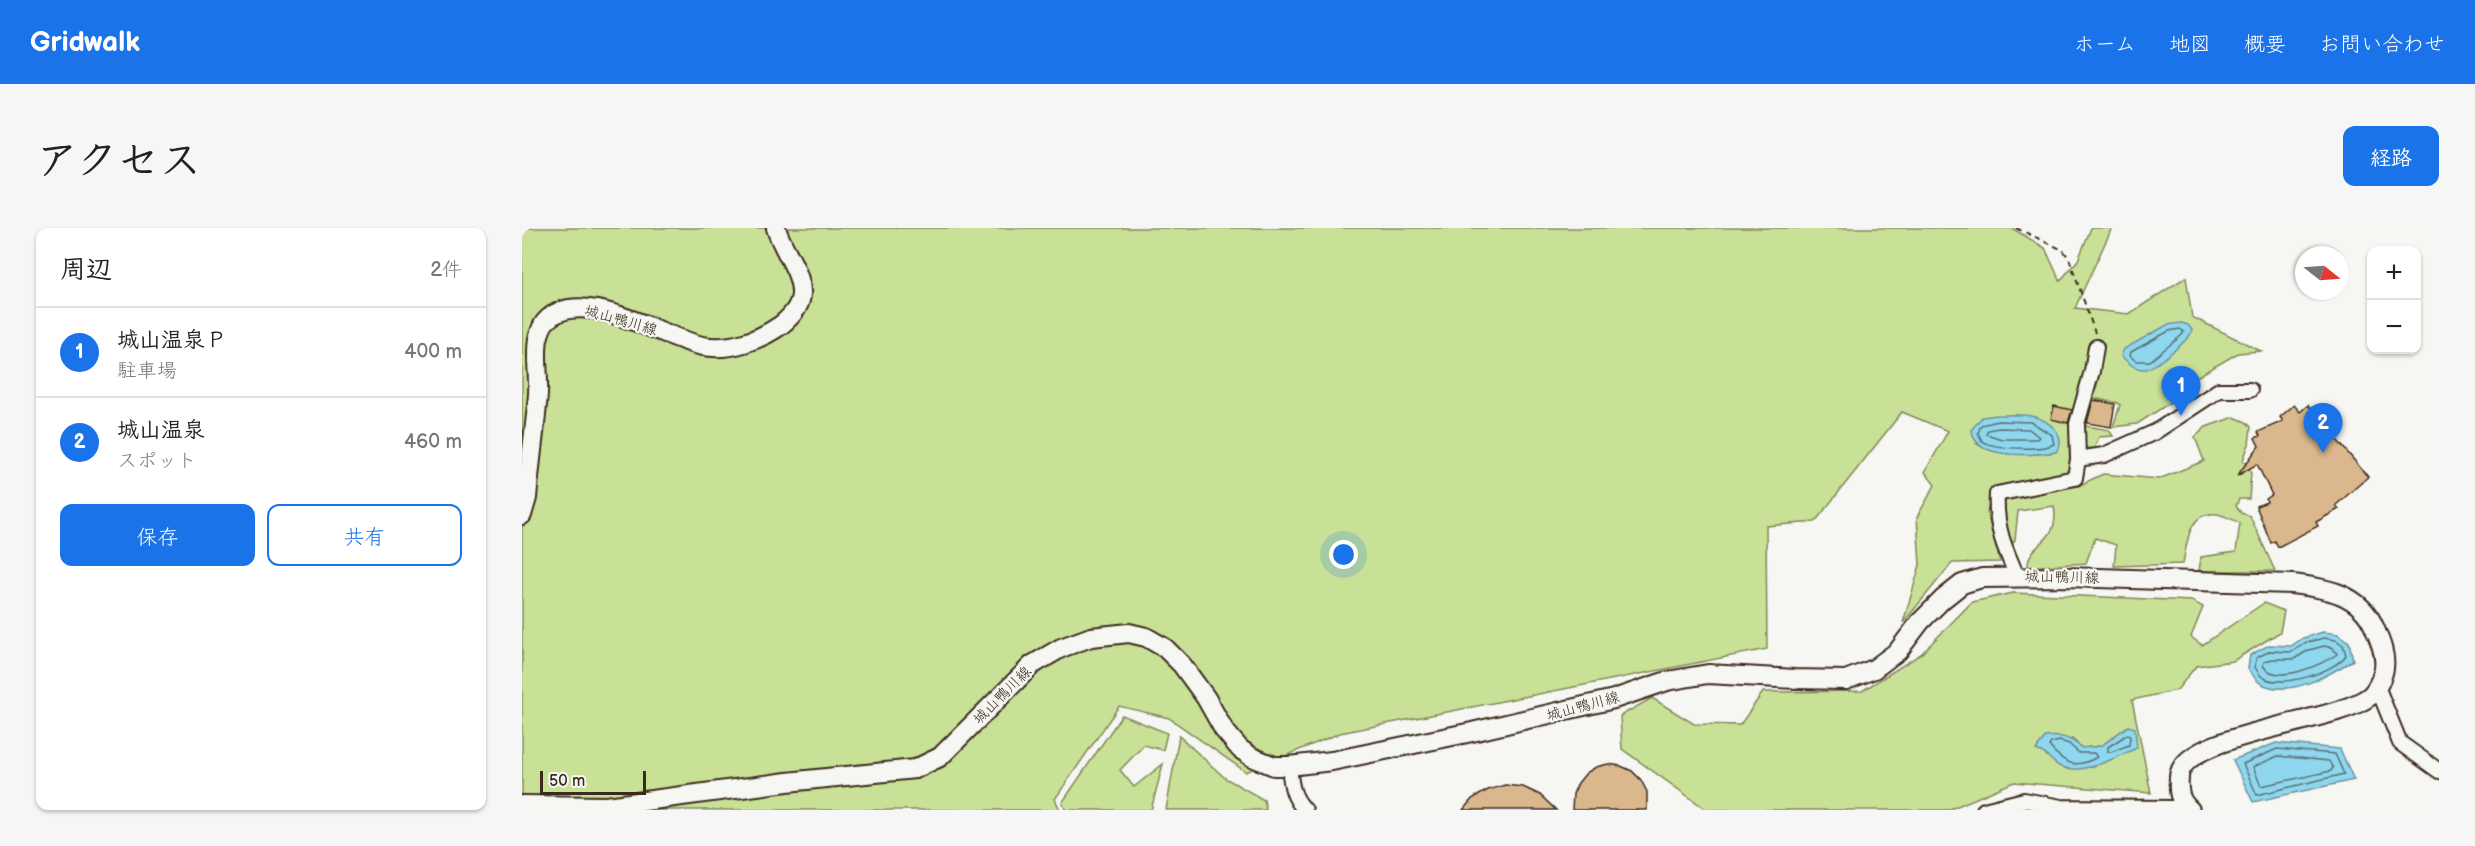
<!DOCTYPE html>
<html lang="ja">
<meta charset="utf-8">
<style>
:root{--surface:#fff;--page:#f6f6f6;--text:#222;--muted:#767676;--line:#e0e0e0;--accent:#1a73e8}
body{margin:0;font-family:"Balsamiq Sans","Klee One",sans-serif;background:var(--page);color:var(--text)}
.controls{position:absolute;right:18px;top:18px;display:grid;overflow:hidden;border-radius:12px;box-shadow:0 2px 4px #0004}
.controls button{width:54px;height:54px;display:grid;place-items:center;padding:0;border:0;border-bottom:2px solid var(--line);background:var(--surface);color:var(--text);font:30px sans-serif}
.compass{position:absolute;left:1773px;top:18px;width:54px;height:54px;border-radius:50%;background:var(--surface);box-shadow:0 2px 4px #0004;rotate:107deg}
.scale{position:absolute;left:18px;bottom:15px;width:106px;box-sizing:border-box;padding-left:6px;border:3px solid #3b2a1e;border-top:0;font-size:16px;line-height:21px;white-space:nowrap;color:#3b2a1e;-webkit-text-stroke:4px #f6f6f2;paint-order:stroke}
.you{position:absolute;left:822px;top:327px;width:21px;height:21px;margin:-15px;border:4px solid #fff;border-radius:50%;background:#1a73e8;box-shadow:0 0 0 9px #1a73e833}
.badge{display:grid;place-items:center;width:39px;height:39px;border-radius:50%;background:var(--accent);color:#fff;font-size:20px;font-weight:700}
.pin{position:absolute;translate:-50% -50px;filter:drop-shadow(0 2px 3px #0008)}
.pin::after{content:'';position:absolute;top:32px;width:21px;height:18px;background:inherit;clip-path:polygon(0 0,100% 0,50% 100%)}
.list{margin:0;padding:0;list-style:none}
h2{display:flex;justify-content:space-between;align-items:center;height:78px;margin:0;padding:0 24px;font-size:26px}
h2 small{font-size:20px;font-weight:400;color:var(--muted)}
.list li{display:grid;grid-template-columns:39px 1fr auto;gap:18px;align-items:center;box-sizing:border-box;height:90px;padding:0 24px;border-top:2px solid var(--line)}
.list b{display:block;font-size:22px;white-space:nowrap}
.list p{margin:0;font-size:20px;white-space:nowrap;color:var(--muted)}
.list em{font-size:20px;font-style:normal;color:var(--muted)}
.actions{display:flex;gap:12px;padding:18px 24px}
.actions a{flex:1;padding:14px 0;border:2px solid var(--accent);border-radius:12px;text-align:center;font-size:21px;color:var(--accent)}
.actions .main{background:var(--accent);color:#fff}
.map{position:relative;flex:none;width:1917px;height:582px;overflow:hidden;border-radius:12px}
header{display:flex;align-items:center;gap:36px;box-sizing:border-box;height:84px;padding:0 30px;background:var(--accent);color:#fff}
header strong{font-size:28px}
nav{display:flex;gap:33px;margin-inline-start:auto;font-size:21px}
.intro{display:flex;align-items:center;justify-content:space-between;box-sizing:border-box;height:144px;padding:0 36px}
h1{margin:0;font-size:42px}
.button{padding:15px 27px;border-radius:12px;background:var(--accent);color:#fff;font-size:21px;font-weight:700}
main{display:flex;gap:36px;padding:0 36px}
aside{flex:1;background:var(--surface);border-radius:12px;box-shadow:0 2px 4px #0004}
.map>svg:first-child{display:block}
.green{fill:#c9e197;stroke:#82865a;stroke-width:1.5;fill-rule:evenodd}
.water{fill:#8ed7ef;stroke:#6d929b;stroke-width:1.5}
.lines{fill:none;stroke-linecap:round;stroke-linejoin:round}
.shore{stroke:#5c6f72;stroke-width:1.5}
.building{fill:#dab78c;stroke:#3b2a1e;stroke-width:1.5}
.minor-casing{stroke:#3b2a1e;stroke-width:18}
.major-casing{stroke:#3b2a1e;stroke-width:22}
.path{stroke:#3b2a1e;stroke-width:2;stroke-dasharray:6 4.5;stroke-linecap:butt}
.minor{stroke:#f6f6f2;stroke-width:14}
.major{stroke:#f6f6f2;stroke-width:18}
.labels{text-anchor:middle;stroke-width:4.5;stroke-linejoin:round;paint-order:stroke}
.street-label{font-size:15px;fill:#3b2a1e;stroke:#f6f6f2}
</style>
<header>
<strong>Gridwalk</strong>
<nav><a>ホーム</a><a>地図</a><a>概要</a><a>お問い合わせ</a></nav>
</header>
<div class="intro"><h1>アクセス</h1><a class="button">経路</a></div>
<main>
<aside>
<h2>周辺<small>2件</small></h2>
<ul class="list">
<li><span class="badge">1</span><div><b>城山温泉Ｐ</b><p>駐車場</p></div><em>400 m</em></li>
<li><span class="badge">2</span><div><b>城山温泉</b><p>スポット</p></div><em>460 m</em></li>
</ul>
<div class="actions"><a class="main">保存</a><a>共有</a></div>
</aside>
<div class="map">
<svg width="1917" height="582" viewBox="0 0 1917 582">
<rect width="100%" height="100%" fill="#f6f6f2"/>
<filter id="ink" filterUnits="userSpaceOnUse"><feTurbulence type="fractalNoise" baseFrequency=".0167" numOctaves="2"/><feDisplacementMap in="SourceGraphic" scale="12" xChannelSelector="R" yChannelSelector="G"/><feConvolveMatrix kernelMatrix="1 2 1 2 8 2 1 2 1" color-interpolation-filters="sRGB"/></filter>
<g filter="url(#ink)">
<path class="green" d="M0,0h1490l33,20 15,33 18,-21 13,-32h21l-37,80 54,6 57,-37 6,40 69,34 -23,2 -45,26 -8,14 -48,31 -24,3 7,-22 -2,-2 -30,-6 -13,27 34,6 4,6 -14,1 -5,11h-21l-2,25 -80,17 -4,23 13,49 -48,1 -49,60 17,-58 -3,-48 18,-32 -10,-13 23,-41 -46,-19 -87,110 -49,4 1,123 -427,84 -94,39 -77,-54 -50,-12 -64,93 5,11h-538zM1455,216l79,8c-23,3 -59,6 -79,-8z
M1712,189l12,5 5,5 -2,17 -6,16 8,13 -2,26h-10l-3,7 5,7 9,3 25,55h-76l2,-14 35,-5 4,-29c-7,-3 -16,-8 -23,-9 -29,-3 -30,29 -34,50l-69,2 2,-21 -21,-7 -9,25 -58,4c-1,-26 33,-22 26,-61l-36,5 -3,29 -5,6 -8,-28 2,-20 74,-12 25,-12 56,5 45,-18 -9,-24 11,-10z
M1491,365l179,8 11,6 -12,30 11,8 62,-42 20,8 -4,21 -47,29 -37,5 -19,24 -45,10 19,93 -137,-11 -66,28h-241l-85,-61 -2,-33 32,-18 42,26 46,1 23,-33 99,-1 59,-37 51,-52zM1606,498l-58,44 -14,-6 -9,-11 25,-14 10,9 19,-2z
M600,487l45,18 -4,17 -19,-5 -24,25 14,17 29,-23 -12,46h-85l-4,-7z
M657,508l46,42 39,22 2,10h-100z"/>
<path class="water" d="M1659,95l7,2 4,5 -2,5c-7,9 -35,33 -45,34 -11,1 -17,-7 -24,-13l3,-7 43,-24z
M1476,187c11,0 23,-1 33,1 16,3 38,19 25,36 -23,3 -83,9 -84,-23l10,-12z
M1801,404l15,2 11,8 4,18c-24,15 -64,39 -93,23 -4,-3 -9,-10 -12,-14l2,-14 19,-10 22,1 12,-8z
M1606,498l7,2 2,20c-21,9 -55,29 -78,18 -10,-5 -9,-12 -23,-16l9,-13c17,-2 24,0 37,11l19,-2z
M1754,515l64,6 14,31 -101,22 -20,-42z"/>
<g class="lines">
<path class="shore" d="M1658,101l4,3 -3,4 -31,25h-14l-6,-5 1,-4 38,-21z
M1476,193l33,1 21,13 2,9c-13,7 -60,5 -72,-3l-4,-8 3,-8z
M1477,200l30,1 10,8 -2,2h-35l-16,-5 2,-4z
M1802,410l12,2 7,5 3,10c-11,17 -63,33 -82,23 -4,-2 -7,-7 -9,-11l1,-9 14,-7 22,1 13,-9z
M1802,418l9,2 4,6c-15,11 -60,31 -74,12l1,-4 8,-3h22l15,-9z
M1606,506l2,3 -1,8 -18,7h-3v-5z
M1538,513l9,3 10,9h15l3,4c-22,13 -34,6 -48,-11l2,-3z
M1755,521l58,5 9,20 -87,21 -14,-31z
M1756,528l51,5 4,7 -2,3 -70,15 -8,-19z"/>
</g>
<path class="building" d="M1571,172l22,4 -4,23 -24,-4z
M1772,177l6,7 8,-7 60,72 -32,28 3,4 -23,13 2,4 -40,21 -3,-6 -4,2 -15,-37 11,-4 -1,-3 6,-4 -15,-31 -20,12 22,-30 -4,-8 5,-2 -2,-4 25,-11 -3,-4z
M1532,178l18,4 -4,13 -17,-4z
M1086,536l13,2 11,5 9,9 6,12v18h-75l1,-16 5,-11 8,-10 10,-6z
M983,557l18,2 17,8 16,15h-93l9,-11 16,-9z"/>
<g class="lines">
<g class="minor-casing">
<path id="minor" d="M1556,231l26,-4 51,-23 64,-42h31
M1495,348c-13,-29 -22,-50 -20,-82l78,-16 3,-19 -1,-35 15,-53 4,-24
M1855,458l23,57 39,28
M767,538c2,18 3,31 16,44
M1462,582l40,-10 37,7 113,1 10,-4"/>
</g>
<g class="major-casing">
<path id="major" d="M0,287l5,-17c3,-35 8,-69 11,-104 1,-18 -3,-37 0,-55 1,-4 4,-13 7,-17 33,-39 118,16 158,24 26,5 57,-6 78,-21 10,-8 21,-19 20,-34 -1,-22 -19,-42 -25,-63
M0,577l85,1 180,-24 128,-13 25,-12 92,-92 29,-17 30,-11 38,-4 17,4 19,11 17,17 24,33 18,32 16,19 12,8 22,9h15l43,-5 140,-29 142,-33 53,-18 41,-7 87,5 51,1 28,-11 24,-18 22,-29 23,-23 19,-15 20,-6 84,-1 226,7c33,4 69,9 83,45 5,12 11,26 9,39 -1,9 -8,23 -14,28 -34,28 -189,37 -191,81 -1,15 0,23 11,33"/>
</g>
<path class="path" d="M1494,0l47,22 6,8 26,75"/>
<use href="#minor" class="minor"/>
<use href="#major" class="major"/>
</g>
</g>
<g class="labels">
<g class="street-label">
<text transform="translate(99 92) rotate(16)" y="5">城山鴨川線</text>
<text transform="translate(1540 349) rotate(1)" y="5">城山鴨川線</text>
<text transform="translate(480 467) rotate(-45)" y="5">城山鴨川線</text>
<text transform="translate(1061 478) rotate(-15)" y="5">城山鴨川線</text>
</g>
</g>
</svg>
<div class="controls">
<button>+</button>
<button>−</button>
</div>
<svg class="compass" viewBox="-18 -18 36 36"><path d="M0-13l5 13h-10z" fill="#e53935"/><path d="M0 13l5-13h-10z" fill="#767676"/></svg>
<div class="scale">50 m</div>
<div class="you"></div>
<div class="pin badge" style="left:1659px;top:188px">1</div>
<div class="pin badge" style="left:1801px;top:225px">2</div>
</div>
</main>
